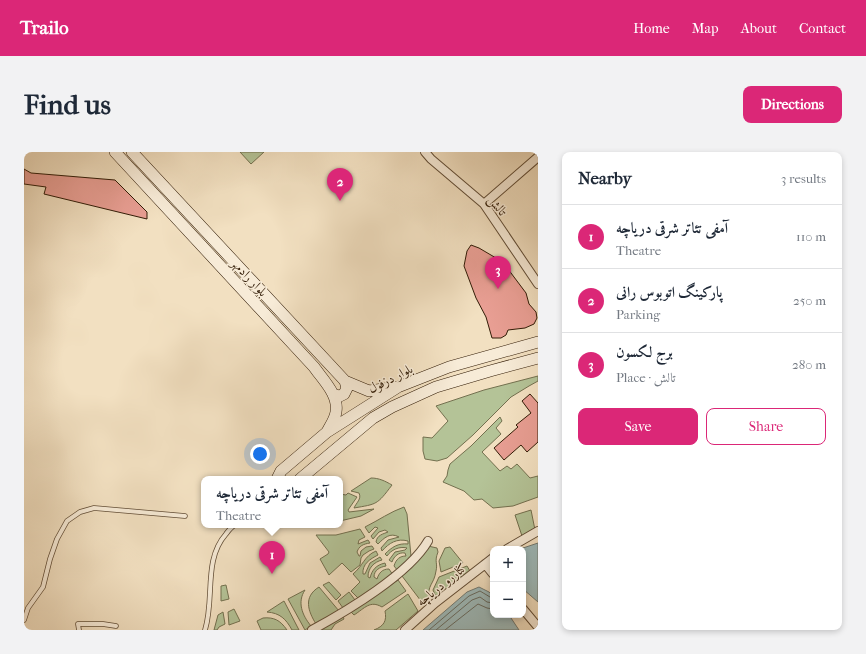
<!DOCTYPE html>
<meta charset="utf-8">
<style>
:root{--surface:#fff;--page:#f2f2f3;--text:#1f2937;--muted:#747a83;--line:#e0e1e3;--accent:#db2777}
body{margin:0;font-family:"IM FELL French Canon",Amiri,serif;background:var(--page);color:var(--text)}
.controls{position:absolute;right:12px;bottom:12px;display:grid;overflow:hidden;border-radius:8px;box-shadow:0 2px 6px #0003}
.controls button{width:36px;height:36px;display:grid;place-items:center;padding:0;border:0;border-bottom:1px solid var(--line);background:var(--surface);color:var(--text);font:20px sans-serif}
.you{position:absolute;left:236px;top:302px;width:14px;height:14px;margin:-10px;border:3px solid #fff;border-radius:50%;background:#1a73e8;box-shadow:0 0 0 6px #1a73e833}
.badge{display:grid;place-items:center;width:26px;height:26px;border-radius:50%;background:var(--accent);color:#fff;font-size:13px;font-weight:700}
.pin{position:absolute;translate:-50% -33px;filter:drop-shadow(0 1px 2px #0008)}
.pin::after{content:'';position:absolute;top:21px;width:14px;height:12px;background:inherit;clip-path:polygon(0 0,100% 0,50% 100%)}
.popup{position:absolute;left:177px;top:324px;width:142px;height:52px;box-sizing:border-box;display:grid;place-content:center;border-radius:8px;background:var(--surface);filter:drop-shadow(0 1px 3px #0005);font-size:13px;white-space:nowrap;color:var(--muted)}
.popup b{font-size:15px;color:var(--text)}
.popup::after{content:'';position:absolute;left:50%;top:100%;margin-left:-8px;border:8px solid transparent;border-top-color:var(--surface)}
.list{margin:0;padding:0;list-style:none}
h2{display:flex;justify-content:space-between;align-items:center;height:52px;margin:0;padding:0 16px;font-size:17px}
h2 small{font-size:13px;font-weight:400;color:var(--muted)}
.list li{display:grid;grid-template-columns:26px 1fr auto;gap:12px;align-items:center;box-sizing:border-box;height:64px;padding:0 16px;border-top:1px solid var(--line)}
.list b{display:block;font-size:15px;white-space:nowrap}
.list p{margin:0;font-size:13px;white-space:nowrap;color:var(--muted)}
.list em{font-size:13px;font-style:normal;color:var(--muted)}
.actions{display:flex;gap:8px;padding:12px 16px}
.actions a{flex:1;padding:9px 0;border:1px solid var(--accent);border-radius:8px;text-align:center;font-size:14px;color:var(--accent)}
.actions .main{background:var(--accent);color:#fff}
.map{position:relative;flex:none;width:514px;height:478px;overflow:hidden;border-radius:8px}
header{display:flex;align-items:center;gap:24px;box-sizing:border-box;height:56px;padding:0 20px;background:var(--accent);color:#fff}
header strong{font-size:19px}
nav{display:flex;gap:22px;margin-inline-start:auto;font-size:14px}
.intro{display:flex;align-items:center;justify-content:space-between;box-sizing:border-box;height:96px;padding:0 24px}
h1{margin:0;font-size:28px}
.button{padding:10px 18px;border-radius:8px;background:var(--accent);color:#fff;font-size:14px;font-weight:700}
main{display:flex;gap:24px;padding:0 24px}
aside{flex:1;background:var(--surface);border-radius:8px;box-shadow:0 2px 6px #0003}
.map>svg:first-child{display:block}
.green{fill:#b4c397;stroke:#73704f}
.water{fill:#9ebbbc;stroke:#737b74}
.lines{fill:none;stroke-linecap:round;stroke-linejoin:round}
.shore{stroke:#686c62;stroke-width:1}
.building{fill:#e89e93;stroke:#321c07}
.lane-casing{stroke:#624d36;stroke-width:5.5}
.street-casing{stroke:#624d36;stroke-width:10}
.secondary-casing{stroke:#321c07;stroke-width:12}
.lane{stroke:#f7ebd7;stroke-width:4}
.street{stroke:#f7ebd7;stroke-width:8}
.secondary{stroke:#f7ebd7;stroke-width:11}
.labels{text-anchor:middle;stroke-width:3;stroke-linejoin:round;paint-order:stroke}
.street-label{font-size:13px;fill:#321c07;stroke:#f7ebd7}
</style>
<header>
<strong>Trailo</strong>
<nav><a>Home</a><a>Map</a><a>About</a><a>Contact</a></nav>
</header>
<div class="intro"><h1>Find us</h1><a class="button">Directions</a></div>
<main>
<div class="map">
<svg width="514" height="478" viewBox="0 0 514 478">
<rect width="100%" height="100%" fill="#f2e0c1"/>
<filter id="stains"><feTurbulence type="fractalNoise" baseFrequency=".005" numOctaves="4"/><feColorMatrix values="0 0 0 0 .2 0 0 0 0 .09 0 0 0 0 .02 0 0 0 .5 -.17"/></filter>
<radialGradient id="worn" r=".72"><stop offset=".6" stop-color="#630" stop-opacity="0"/><stop offset="1" stop-color="#630" stop-opacity=".3"/></radialGradient>
<path class="green" d="M216,0h24l-13,12z
M514,224v5l-9,5 -18,11 -38,38 -26,23 -10,3 -12,-2 -2,-8v-14l9,1 16,-17 -12,-15 48,-16z
M476,265l2,4 -6,7 5,6 -19,18 18,19 7,-5 4,3 6,-5 13,14 8,-2v21l-25,9 -20,2 -11,-9 -8,1 -10,-9 -21,-9 4,-6 1,-6 2,-6 21,-18z
M347,326c8,0 14,3 21,7 -15,20 -15,19 -38,23 2,-5 8,-9 5,-15l-8,-2z
M324,341l9,4 -9,13 1,2 25,-3 -13,7 -21,5v-27l6,1z
M380,355l3,7 4,42 -13,15 -4,-5c2,-7 6,-10 12,-10l-1,-3c-6,-1 -11,3 -13,9l-3,-2 6,-8 10,-2 2,-2c-8,-2 -16,2 -20,8l-2,-2c7,-7 13,-11 23,-10v-3c-11,-3 -19,2 -26,10l-1,-3 7,-8 11,-3c-9,-5 -15,1 -21,7l-2,-2c1,-7 7,-8 12,-10l-3,-2 -6,2 -6,7 -2,-3 7,-8 -3,-1 -6,6 -4,-6c14,-7 25,-15 39,-20z
M507,358l4,20 -13,6 -7,-21z
M336,377l5,8 -6,3 -1,4 10,-4 2,3c-7,1 -11,3 -13,9l2,4h1l1,-5 5,-4 6,-1 2,3 -5,2 -6,4 -2,3 -1,7 -9,7 -9,-9 -13,12 -9,-16 8,-5 1,-2 -13,-17h20z
M404,394l9,2 1,4c-4,10 0,11 -2,19 -2,14 -9,13 -7,29l-5,5 -22,-29z
M426,395l13,16 -22,9 -2,-11 6,-13z
M352,399l2,4c-8,4 -16,9 -15,19h2l5,-11 10,-6 2,3c-8,2 -14,8 -14,17l2,1c2,-8 6,-13 15,-15l1,3c-6,1 -12,4 -12,11l3,2c2,-6 5,-10 12,-10l4,6 -34,24 -8,-8 9,-9 -7,-8c10,-8 11,-18 23,-23z
M443,414l3,5 -34,26 -3,-7 6,-13z
M374,428l8,11 -24,16c-12,-7 -17,1 -28,8l-4,-4z
M305,430l12,13 -5,5 -13,-15z
M202,433l3,14 -8,2v-15z
M295,435l20,24 -23,13c-8,-13 -13,-27 3,-37z
M281,438c-8,12 -3,25 6,36l-6,4 -17,-31z
M325,440l6,8 -12,8 -5,-7z
M384,442l10,17 -22,19h-22c10,-4 13,-9 11,-19z
M260,449l15,29h-7c-6,-11 -12,-17 -25,-18z
M210,457l6,12 -11,4 -1,-13z
M199,460l2,12 -6,3 -2,3h-3l4,-15z
M318,463l2,4 -9,5 -4,6h-13z
M239,466c11,-1 17,2 24,12h-26l-4,-9z"/>
<path class="water" d="M514,391v59l-15,-13v-40h-3z
M455,435l10,5 4,4v19h16l10,15h-96l44,-38z"/>
<g class="lines">
<path class="shore" d="M405,478l40,-34 11,-5 10,6 3,1
M412,478l36,-30 8,-3 7,5 6,1
M421,478l33,-26 9,4 6,1"/>
</g>
<path class="building" d="M0,17l7,4 84,7 32,32v7l-103,-25 2,-7 -22,-3z
M447,93l8,3 17,10 12,11 18,24 3,11 7,8 1,6 -3,6 -9,4 -17,2 -2,5 -5,3h-9l-6,-21 -10,-19 -12,-32 3,-15z
M506,242l8,9v39l-11,10 -6,-7 -17,15 -10,-12 24,-21 -2,-2 15,-12 -9,-12z"/>
<g class="lines">
<g class="lane-casing">
<path id="lane" d="M0,468l4,-12 15,-21 7,-28 7,-20 10,-18 13,-9 14,-4 91,8
M55,478l-1,-6h25l13,2
M181,478c10,-32 -2,-70 21,-96 3,-4 5,-7 9,-9"/>
</g>
<g class="street-casing">
<path id="street" d="M401,0l6,7 53,45 54,80
M460,52l54,-47
M483,397l31,-18
M461,412l8,10
M499,457l15,18
M288,478c35,-19 97,-56 116,-89
M381,478l30,-27 58,-45"/>
</g>
<g class="secondary-casing">
<path id="secondary" d="M91,0l199,215c9,13 25,28 22,45 -1,7 -6,14 -9,20
M108,0l213,229 24,10 29,-4
M310,243l6,1 4,-2 3,-6 -2,-7
M253,327l4,-8 46,-39 71,-45 51,-20 89,-25
M276,327l73,-61 19,-11 44,-20 54,-16 48,-13"/>
</g>
<use href="#lane" class="lane"/>
<use href="#street" class="street"/>
<use href="#secondary" class="secondary"/>
</g>
<g class="labels">
<g class="street-label">
<text transform="translate(474 53) rotate(52)" y="5">تالش</text>
<text transform="translate(226 125) rotate(47)" y="5">بلوار رادمهر</text>
<text transform="translate(366 226) rotate(-27)" y="5">بلوار دزفول</text>
<text transform="translate(417 432) rotate(-39)" y="5">کناررو دریاچه</text>
</g>
</g>
<rect width="100%" height="100%" filter="url(#stains)"/>
<rect width="100%" height="100%" fill="url(#worn)"/>
</svg>
<div class="controls">
<button>+</button>
<button>−</button>
</div>
<div class="you"></div>
<div class="pin badge" style="left:248px;top:422px">1</div>
<div class="popup"><b>آمفی تئاتر شرقی دریاچه</b>Theatre</div>
<div class="pin badge" style="left:316px;top:49px">2</div>
<div class="pin badge" style="left:474px;top:137px">3</div>
</div>
<aside>
<h2>Nearby<small>3 results</small></h2>
<ul class="list">
<li><span class="badge">1</span><div><b>آمفی تئاتر شرقی دریاچه</b><p>Theatre</p></div><em>110 m</em></li>
<li><span class="badge">2</span><div><b>پارکینگ اتوبوس رانی</b><p>Parking</p></div><em>250 m</em></li>
<li><span class="badge">3</span><div><b>برج لکسون</b><p>Place · تالش</p></div><em>280 m</em></li>
</ul>
<div class="actions"><a class="main">Save</a><a>Share</a></div>
</aside>
</main>
